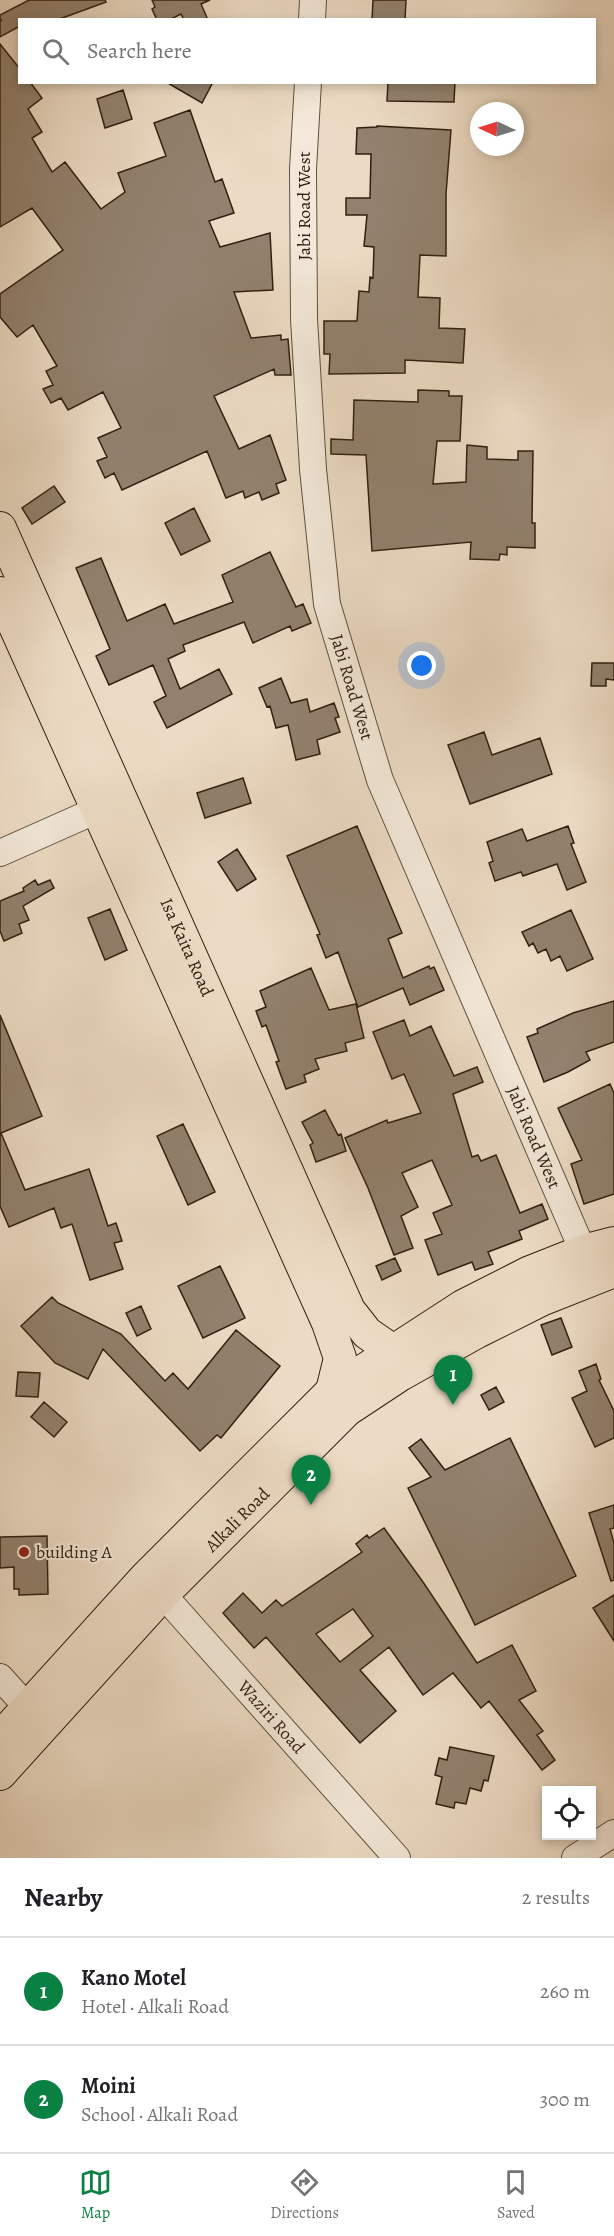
<!DOCTYPE html>
<meta charset="utf-8">
<style>
:root{--surface:#fff;--page:#f6f6f6;--text:#202124;--muted:#757577;--line:#e0e0e0;--accent:#0b8043}
body{margin:0;font-family:Alegreya,serif;background:var(--page);color:var(--text)}
.controls{position:absolute;right:18px;bottom:18px;display:grid;overflow:hidden;border-radius:0px;box-shadow:0 3px 9px #0003}
.controls button{width:54px;height:54px;display:grid;place-items:center;padding:0;border:0;border-bottom:2px solid var(--line);background:var(--surface);color:var(--text);font:30px sans-serif}
.compass{position:absolute;left:470px;top:102px;width:54px;height:54px;border-radius:50%;background:var(--surface);box-shadow:0 3px 9px #0003;rotate:274deg}
.you{position:absolute;left:422px;top:666px;width:21px;height:21px;margin:-15px;border:4px solid #fff;border-radius:50%;background:#1a73e8;box-shadow:0 0 0 9px #1a73e833}
.badge{display:grid;place-items:center;width:39px;height:39px;border-radius:50%;background:var(--accent);color:#fff;font-size:20px;font-weight:700}
.pin{position:absolute;translate:-50% -50px;filter:drop-shadow(0 2px 3px #0008)}
.pin::after{content:'';position:absolute;top:32px;width:21px;height:18px;background:inherit;clip-path:polygon(0 0,100% 0,50% 100%)}
.list{margin:0;padding:0;list-style:none}
h2{display:flex;justify-content:space-between;align-items:center;height:78px;margin:0;padding:0 24px;font-size:26px}
h2 small{font-size:20px;font-weight:400;color:var(--muted)}
.list li{display:grid;grid-template-columns:39px 1fr auto;gap:18px;align-items:center;box-sizing:border-box;height:108px;padding:0 24px;border-top:2px solid var(--line)}
.list b{display:block;font-size:22px;white-space:nowrap}
.list p{margin:0;font-size:20px;white-space:nowrap;color:var(--muted)}
.list em{font-size:20px;font-style:normal;color:var(--muted)}
.icon{flex:none;width:33px;height:33px;fill:none;stroke:currentColor;stroke-width:2;stroke-linecap:round;stroke-linejoin:round}
.map{position:relative;flex:none;width:614px;height:1858px;overflow:hidden}
.search{position:absolute;background:var(--surface);box-shadow:0 3px 9px #0003;left:18px;right:18px;top:18px;height:66px;display:flex;align-items:center;gap:15px;box-sizing:border-box;padding:0 21px;border-radius:0px;color:var(--muted);font-size:22px}
.sheet{height:294px;background:var(--surface)}
nav{display:flex;justify-content:space-around;align-items:center;box-sizing:border-box;height:84px;border-top:2px solid var(--line);background:var(--surface);font-size:16px;color:var(--muted)}
nav a{display:grid;justify-items:center;gap:3px}
nav .on{color:var(--accent)}
.map>svg:first-child{display:block}
.building{fill:#92816e;stroke:#302011;stroke-width:1.5;fill-rule:evenodd}
.lines{fill:none;stroke-linecap:round;stroke-linejoin:round}
.minor-casing{stroke:#5f4f3e;stroke-width:28}
.major-casing{stroke:#302011;stroke-width:34}
.minor{stroke:#f3e8d9;stroke-width:26}
.major{stroke:#ecdbc4;stroke-width:32}
.poi-dot{fill:#8f2418;stroke:#f3e8d9;stroke-width:2}
.labels{text-anchor:middle;stroke-width:4.5;stroke-linejoin:round;paint-order:stroke}
.street-label{font-size:18px;fill:#302011;stroke:#f3e8d9}
.poi-label{font-size:18px;fill:#302011;stroke:#f3e8d9;text-anchor:start}
</style>
<div class="map">
<svg width="614" height="1858" viewBox="0 0 614 1858">
<rect width="100%" height="100%" fill="#ecdbc4"/>
<filter id="stains"><feTurbulence type="fractalNoise" baseFrequency=".00333" numOctaves="4"/><feColorMatrix values="0 0 0 0 .2 0 0 0 0 .09 0 0 0 0 .02 0 0 0 .5 -.17"/></filter>
<radialGradient id="worn" r=".72"><stop offset=".6" stop-color="#630" stop-opacity="0"/><stop offset="1" stop-color="#630" stop-opacity=".3"/></radialGradient>
<path class="building" d="M29,0h76l1,2 -49,18h-37v6l-20,11v-16l2,-1h-2v-5z
M152,0h58l-9,4 7,16h-24l-3,-6 -12,6h-12l-5,-11 3,-2z
M373,0h33l-1,20h-33z
M0,44l20,25v13h10l12,16 -14,11 14,23 -10,6 20,34 13,-10 36,47 24,-17 -7,-19 48,-17 -12,-33 36,-13 25,72 7,-3 12,34 -25,8 11,26 50,-14 3,57 -39,2 17,46 30,-3v5l7,-1 3,36h-16l-1,-6 -60,27 25,53 31,-14 16,45 -10,4 3,9 -17,7 -3,-8 -14,6 -2,-7 -17,7 -19,-47 -85,39 -8,-17 -9,5 -8,-17 10,-4 -9,-19 23,-10 -18,-36 -35,18 -7,-12 -10,5 -8,-14 10,-4 -7,-14 11,-5 -24,-41 -16,12 -17,-20v-23l63,-44 -31,-42 -32,19z
M166,82h47l-11,21z
M400,82h55l-1,20 -67,-1 1,-18z
M123,90l9,29 -27,9 -8,-29z
M377,126l74,4 -5,64v62l-26,-1 -2,42 22,1 -1,30 26,1 -2,34 -58,-3v13l-76,1 1,-20h-6v-33h33l2,-30 10,1 1,-15 3,1 1,-31 -10,-1 3,-31h-21v-17h24l1,-44h-15l1,-26 20,-1z
M418,390l31,1v5h13l-2,45h-23l-4,43 33,-2 1,-37 20,2v12l31,1v-9h15l-1,72h3v25l-28,-1v8l-7,-1 -1,6 -29,-1 1,-17 -99,9 -6,-96 -35,-1v-15l22,1 1,-40 64,2z
M54,486l11,16 -33,22 -10,-16z
M194,508l16,33 -29,14 -16,-32z
M270,552l26,55 7,-3 8,19 -19,8 -2,-5 -37,17 -9,-21 -61,23 2,6 -17,8 12,30 39,-20 13,25 -65,34 -13,-26 12,-6 -13,-31 -44,20 -13,-29 14,-7 -34,-81 25,-10 26,63 38,-17 9,20 59,-22 -11,-27z
M592,663h22v17l-8,-1v7h-15z
M281,678l10,25 16,-4 3,13 24,-9 5,14 -4,1 5,14 -23,8 3,14 -24,6 -8,-35 -12,3 -6,-22 -3,1 -8,-19z
M484,732l8,23 48,-17 12,36 -82,30 -22,-59z
M243,778l8,25 -46,15 -8,-25z
M357,826l45,107 -14,6 15,39 26,-12 1,3 4,-2 10,23 -34,15 -7,-17 -45,19 -20,-55 -12,6 -9,-23 3,-1 -33,-78z
M568,826l6,17 -3,1 15,38 -19,8 -10,-26 -34,12 -2,-4 -26,9 -6,-18 4,-2 -6,-19 35,-13 5,12z
M237,849l19,30 -19,12 -19,-29z
M35,880l3,5 12,-5 4,8 -31,18 6,14 -10,4 3,9 -18,8 -4,-10v-30l24,-10 -1,-3z
M110,909l17,41 -22,10 -17,-42z
M571,910l22,49 -26,12 -7,-15 -9,5 -5,-12 -8,4 -5,-10 -4,3 -7,-14z
M311,968l18,42 27,-6 8,34 -19,5 2,8 -32,8 4,10 -15,6 2,7 -20,7 -10,-27 3,-1 -13,-36 -4,2 -6,-16 10,-4 -6,-16z
M614,1001v41l-28,10 4,8 -22,12 -24,10 -17,-45 11,-4 -1,-4 36,-16z
M0,1015l42,101 -41,17 24,57 64,-21 19,57 8,-3 6,18 -8,2 9,26 -33,11 -18,-56 -11,4 -7,-20 -45,19 -9,-21z
M404,1020l6,16 21,-10 23,50 23,-9 6,15 -30,12 19,63 6,-2 3,6 15,-6 24,58 22,-9 6,15 -29,12 3,8 -34,13 5,12 -18,6 -3,-8 -34,13 -13,-35 17,-6 -9,-21 19,-8 -20,-45 -30,13 16,34 -17,9 12,32 -19,7 -26,-67 -23,-50 42,-18 1,3 33,-10 -17,-39 -12,5 -19,-47z
M610,1084l4,9v101l-30,10 -13,-40 11,-4 -24,-52z
M325,1110l13,25 3,-1 5,17 -30,11 -6,-17 3,-2 -11,-21z
M183,1124l32,68 -27,13 -31,-69z
M395,1258l6,13 -19,9 -6,-14z
M220,1266l25,52 -42,20 -25,-52z
M52,1297l6,6 63,31 44,47 8,-8 15,16 48,-59 44,36 -59,72 -4,-3 -17,16 -97,-102 -15,30 -33,-16 -34,-37z
M141,1306l10,23 -14,7 -11,-23z
M561,1318l11,29 -20,8 -11,-30z
M596,1364l5,15 -2,1 15,31v27l-19,9 -23,-49 15,-7 -8,-20z
M18,1372l22,1 -2,24 -22,-1z
M496,1387l8,15 -15,8 -8,-15z
M44,1402l23,20 -13,15 -23,-20z
M510,1438l66,138 -101,49 -67,-137 23,-11 -22,-29 12,-9 24,31z
M614,1505v23l-4,1 4,14v37l-3,1 -22,-68z
M384,1528l39,54 54,81 35,-18 24,46 -17,9 24,31 -6,4 18,25 -13,10 -53,-69 -8,7 -28,-35 -30,22 -34,-48 -29,23 36,41 -36,32 -94,-106 -12,11 -31,-35 20,-20 19,20 14,-13 6,6 80,-54 -6,-8 11,-9 2,3zM353,1609l20,27 -33,26 -24,-28z
M47,1536l1,58 -29,1v-6h-5v-22l-14,1v-31z
M614,1595v46l-21,-33z
M450,1747l44,9 -6,25 -4,-1 -3,11 -11,-3 -4,16 -11,-2 -1,6 -18,-4 6,-27 -7,-2 4,-17 8,2z"/>
<g class="lines">
<g class="minor-casing">
<g id="minor">
<path d="M312,20l1,-20"/>
<path id="s1" d="M308,82l-5,87 1,150 9,150 14,135 53,176 203,471"/>
<path d="M0,853l97,-43"/>
<path id="s2" d="M150,1580l247,278"/>
<path d="M0,1677l28,31"/>
<path d="M575,1858l39,-25"/>
</g>
</g>
<g class="major-casing">
<g id="major">
<path id="s3" d="M0,528l349,782 18,23 26,18"/>
<path d="M0,593l328,730 12,35 -8,33"/>
<path d="M0,1738l146,-161 186,-186 131,-85 67,-34 53,-21 31,-8"/>
<path id="s4" d="M0,1774l164,-181 183,-183 53,-35 77,-43 64,-32 73,-29"/>
</g>
</g>
<use href="#minor" class="minor"/>
<use href="#major" class="major"/>
</g>
<circle class="poi-dot" cx="24" cy="1552" r="6"/>
<g class="labels">
<g class="street-label">
<text transform="translate(304 206) rotate(-90)" y="6">Jabi Road West</text>
<text dy="6" stroke="none"><textPath href="#s1" startOffset="610">Jabi Road West</textPath></text>
<text dy="6" stroke="none"><textPath href="#s3" startOffset="459">Isa Kaita Road</textPath></text>
<text dy="6" stroke="none"><textPath href="#s1" startOffset="1096">Jabi Road West</textPath></text>
<text dy="6" stroke="none"><textPath href="#s4" startOffset="348">Alkali Road</textPath></text>
<text dy="6" stroke="none"><textPath href="#s2" startOffset="183">Waziri Road</textPath></text>
</g>
<g class="poi-label">
<text x="36" y="1558">building A</text>
</g>
</g>
<rect width="100%" height="100%" filter="url(#stains)"/>
<rect width="100%" height="100%" fill="url(#worn)"/>
</svg>
<div class="controls">
<button><svg class="icon" aria-label="locate" viewBox="0 0 24 24"><circle cx="12" cy="12" r="6"/><path d="M12 2v4M12 18v4M2 12h4M18 12h4"/></svg></button>
</div>
<svg class="compass" viewBox="-18 -18 36 36"><path d="M0-13l5 13h-10z" fill="#e53935"/><path d="M0 13l5-13h-10z" fill="#757577"/></svg>
<div class="you"></div>
<div class="pin badge" style="left:453px;top:1405px">1</div>
<div class="pin badge" style="left:311px;top:1505px">2</div>
<div class="search"><svg class="icon" aria-label="search" viewBox="0 0 24 24"><circle cx="10" cy="10" r="6"/><path d="M15 15l6 6"/></svg>Search here</div>
</div>
<section class="sheet">
<h2>Nearby<small>2 results</small></h2>
<ul class="list">
<li><span class="badge">1</span><div><b>Kano Motel</b><p>Hotel · Alkali Road</p></div><em>260 m</em></li>
<li><span class="badge">2</span><div><b>Moini</b><p>School · Alkali Road</p></div><em>300 m</em></li>
</ul>
</section>
<nav>
<a class="on"><svg class="icon" aria-label="map" viewBox="0 0 24 24"><path d="M3 6l6-2 6 2 6-2v14l-6 2-6-2-6 2zM9 4v14M15 6v14"/></svg>Map</a>
<a><svg class="icon" aria-label="directions" viewBox="0 0 24 24"><path d="M12 3l9 9-9 9-9-9zM9 14v-3h6M13 9l2 2-2 2"/></svg>Directions</a>
<a><svg class="icon" aria-label="saved" viewBox="0 0 24 24"><path d="M7 4h10v16l-5-4-5 4z"/></svg>Saved</a>
</nav>
